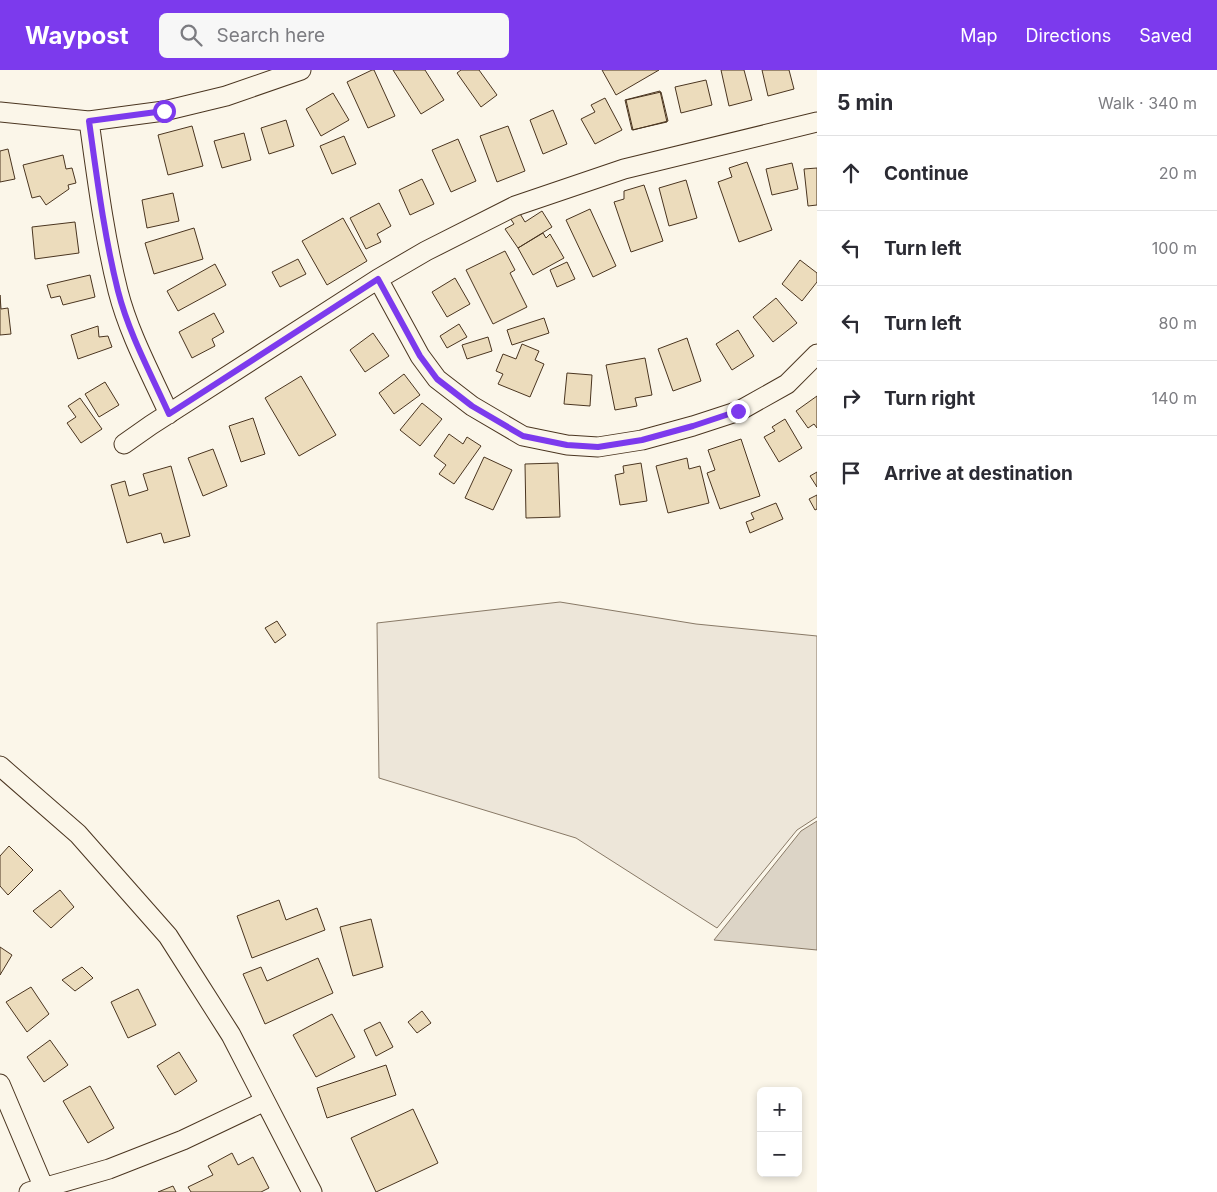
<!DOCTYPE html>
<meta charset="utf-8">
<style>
:root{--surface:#fff;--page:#f7f7f7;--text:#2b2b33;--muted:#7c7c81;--line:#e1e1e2;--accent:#7c3aed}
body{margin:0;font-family:Inter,sans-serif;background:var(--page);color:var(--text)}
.controls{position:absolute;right:15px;bottom:15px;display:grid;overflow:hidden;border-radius:8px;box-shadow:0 2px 8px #0003}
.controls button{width:45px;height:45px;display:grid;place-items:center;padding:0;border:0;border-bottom:1px solid var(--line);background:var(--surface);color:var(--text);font:25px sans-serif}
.stop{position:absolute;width:15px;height:15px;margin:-11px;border:4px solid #7c3aed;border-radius:50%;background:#fff}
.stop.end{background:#7c3aed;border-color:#fff;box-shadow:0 1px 5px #0008}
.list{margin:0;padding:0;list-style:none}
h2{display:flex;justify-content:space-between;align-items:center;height:65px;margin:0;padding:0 20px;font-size:21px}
h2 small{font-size:16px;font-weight:400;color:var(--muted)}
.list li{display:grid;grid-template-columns:32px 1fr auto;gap:15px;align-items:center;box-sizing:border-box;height:75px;padding:0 20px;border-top:1px solid var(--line)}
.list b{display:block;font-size:19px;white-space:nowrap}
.list em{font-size:16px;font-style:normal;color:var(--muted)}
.icon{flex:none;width:28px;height:28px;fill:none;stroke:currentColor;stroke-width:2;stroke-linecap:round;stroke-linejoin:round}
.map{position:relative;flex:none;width:817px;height:1122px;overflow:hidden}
header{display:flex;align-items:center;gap:30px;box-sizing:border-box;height:70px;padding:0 25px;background:var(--accent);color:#fff}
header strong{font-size:24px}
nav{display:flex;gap:28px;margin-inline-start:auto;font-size:18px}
.search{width:350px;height:45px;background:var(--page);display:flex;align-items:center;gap:12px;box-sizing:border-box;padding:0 18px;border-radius:8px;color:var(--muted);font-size:19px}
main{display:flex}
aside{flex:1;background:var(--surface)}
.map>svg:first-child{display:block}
.green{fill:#ede6d9;stroke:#887966}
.water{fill:#dcd4c6;stroke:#887966}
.building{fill:#ecdcbc;stroke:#4a3520}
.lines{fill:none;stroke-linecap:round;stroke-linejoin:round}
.street-casing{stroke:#4a3520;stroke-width:21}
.street{stroke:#fbf6e9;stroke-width:19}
.route{stroke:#7c3aed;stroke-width:6}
</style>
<header>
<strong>Waypost</strong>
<div class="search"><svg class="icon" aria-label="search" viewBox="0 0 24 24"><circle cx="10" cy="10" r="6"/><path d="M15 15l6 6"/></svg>Search here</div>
<nav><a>Map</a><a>Directions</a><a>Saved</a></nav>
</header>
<main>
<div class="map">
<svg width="817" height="1122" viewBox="0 0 817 1122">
<rect width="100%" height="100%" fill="#fbf6e9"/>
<path class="green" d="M560,532l136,22 121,12v181l-20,13 -80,98 -141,-90 -197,-60 -2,-155z"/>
<path class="water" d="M817,751v129l-103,-10 87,-109z"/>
<path class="building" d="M372,0h2l21,46 -27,12 -21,-46z
M393,0h32l19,30 -23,14z
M461,0h18l18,25 -16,12 -24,-34z
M602,0h57l-43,25z
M721,0h23l8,30 -23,6z
M762,0h27l5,19 -26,7z
M706,10l6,25 -31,8 -6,-26z
M660,21l7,31 -35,8 -7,-30z
M661,22l7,29 -35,9 -7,-30z
M333,23l16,27 -28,16 -15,-27z
M605,28l17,32 -27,14 -14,-25 14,-7 -4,-7z
M553,40l14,34 -24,10 -13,-34z
M286,50l8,26 -25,8 -8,-26z
M192,56l11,40 -35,9 -10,-40z
M508,56l17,45 -28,11 -17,-46z
M244,63l7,27 -29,8 -8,-27z
M344,66l12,28 -24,10 -12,-28z
M458,69l18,42 -25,11 -19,-42z
M8,79l7,30 -15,3v-31z
M63,85l3,14 6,-1 4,15 -8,2 1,4 -23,16 -6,-9 -8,2 -9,-33z
M747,92l25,68 -33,12 -21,-60 14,-5 -3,-9z
M792,93l6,26 -26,6 -6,-26z
M817,98v37l-9,1 -4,-37z
M422,109l12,25 -24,11 -11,-25z
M686,110l11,38 -28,8 -10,-38z
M644,115l19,56 -32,11 -17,-50 10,-3v-8z
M173,123l6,28 -32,7 -5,-28z
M379,133l12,23 -14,8 4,8 -15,7 -16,-31z
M590,139l26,57 -23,11 -27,-57z
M542,141l10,16 -34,21 -13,-19 9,-5 -4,-6 9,-6 6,10z
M343,148l24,43 -40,24 -25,-44z
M75,152l4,31 -44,6 -3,-32z
M194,158l9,31 -49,15 -9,-31z
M543,163l3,5 4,-4 14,24 -31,17 -15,-27z
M505,181l10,19 -5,3 17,34 -34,17 -27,-54z
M298,189l8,15 -26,13 -8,-15z
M800,190l17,13v9l-15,19 -20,-17z
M567,192l8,17 -18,8 -7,-17z
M215,194l11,21 -48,26 -11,-20z
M90,205l5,22 -32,8 -3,-9 -9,2 -4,-13z
M455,208l15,26 -23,13 -15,-25z
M0,225l1,14 7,-1 3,26 -11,1z
M776,228l21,25 -24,19 -20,-25z
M214,243l10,19 -12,7 3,7 -23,12 -13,-26z
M544,248l5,15 -37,12 -5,-15z
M459,254l8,13 -20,11 -7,-12z
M98,256l1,11 9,-1 4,11 -34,12 -7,-24z
M738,260l16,26 -22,14 -16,-26z
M373,263l16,23 -24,16 -15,-22z
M488,267l4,14 -25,8 -5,-14z
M687,268l14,43 -28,10 -15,-42z
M522,274l17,7 -4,9 9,4 -14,33 -32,-13 5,-10 -7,-3 7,-17 13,5z
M645,288l7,37 -17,3 2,8 -22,4 -9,-45z
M567,303l25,2 -2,31 -26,-2z
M404,304l16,21 -26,19 -15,-21z
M301,306l35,59 -37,21 -34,-58z
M105,312l14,23 -20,12 -14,-23z
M817,326v32l-3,-4 -6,4 -12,-17z
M80,328l22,31 -21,14 -14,-20 9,-6 -8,-11z
M422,333l20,16 -22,27 -20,-16z
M253,348l12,36 -24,8 -12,-36z
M785,349l17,29 -23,14 -15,-25 11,-6 -3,-4z
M449,364l14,10 4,-7 14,9 -27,38 -15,-10 7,-9 -12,-9z
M741,369l19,57 -40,13 -13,-36 8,-3 -7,-20z
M213,379l14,37 -24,10 -15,-38z
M484,387l28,13 -19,40 -28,-12z
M687,388l2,11 11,-3 9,37 -41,10 -12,-47z
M558,393l2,54 -34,1 -1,-54z
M641,393l6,38 -27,4 -5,-30 9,-2 -1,-7z
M171,396l19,70 -26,7 -3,-10 -34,10 -16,-58 14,-4 4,15 19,-6 -5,-16z
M817,402v15l-7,-11z
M817,425v14l-2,1 -6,-11z
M776,433l7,16 -33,14 -4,-11 8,-3 -3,-6z
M277,551l9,14 -11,8 -10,-15z
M9,776l24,24 -25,25 -8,-9v-30z
M60,820l14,17 -23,21 -18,-17z
M279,830l7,20 31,-12 8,22 -73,28 -15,-42z
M371,849l12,48 -30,9 -13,-49z
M0,877l12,8 -12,20z
M318,888l15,35 -68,31 -22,-50 18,-7 6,14z
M82,897l11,11 -18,13 -13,-11z
M31,917l18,27 -22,18 -21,-30z
M138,919l18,36 -28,13 -17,-36z
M422,941l9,12 -14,10 -9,-11z
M332,944l23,43 -39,20 -23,-42z
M380,952l13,25 -17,9 -12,-26z
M50,970l18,25 -24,17 -17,-25z
M179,982l18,29 -22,14 -18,-29z
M386,995l10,30 -69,23 -10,-30z
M90,1016l24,42 -26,15 -25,-42z
M413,1039l25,54 -62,29 -25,-54z
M232,1083l6,12 15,-8 16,31 -8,4h-70l-3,-5 25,-12 -5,-9z
M173,1116l3,6h-18z"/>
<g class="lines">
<g class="street-casing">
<path id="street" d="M0,42l89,9 75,-10 62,-15 75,-26
M89,51c8,57 15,114 29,170 11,43 33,83 51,123
M378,209l42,77 17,23 35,27 51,30 44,9 31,2 44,-7 51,-14 46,-15 48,-27 30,-30
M124,374l27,-19 227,-146 48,-28 89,-45 109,-37 193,-47
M0,696l78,68 90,102 63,99 81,157
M0,1014l44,104
M29,1122l80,-23 74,-29 82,-39"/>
</g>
<use href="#street" class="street"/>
</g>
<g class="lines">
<path class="route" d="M164,41l-75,10c8,57 15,114 29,170 11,43 33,83 51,123l209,-135 42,77 17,23 35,27 51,30 44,9 31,2 44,-7 51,-14 45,-15"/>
</g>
</svg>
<div class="controls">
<button>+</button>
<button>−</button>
</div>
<div class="stop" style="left:164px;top:41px"></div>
<div class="stop end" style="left:738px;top:341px"></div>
</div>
<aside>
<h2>5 min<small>Walk · 340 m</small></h2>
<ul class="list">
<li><svg class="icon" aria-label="ahead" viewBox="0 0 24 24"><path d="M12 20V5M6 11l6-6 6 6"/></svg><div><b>Continue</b></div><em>20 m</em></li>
<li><svg class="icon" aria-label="left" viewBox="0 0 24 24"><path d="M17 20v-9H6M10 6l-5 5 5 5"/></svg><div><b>Turn left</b></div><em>100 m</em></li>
<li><svg class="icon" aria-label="left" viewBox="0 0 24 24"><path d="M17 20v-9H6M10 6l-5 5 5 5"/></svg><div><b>Turn left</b></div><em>80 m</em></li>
<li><svg class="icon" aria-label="right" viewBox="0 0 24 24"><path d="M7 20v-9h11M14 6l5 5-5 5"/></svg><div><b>Turn right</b></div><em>140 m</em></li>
<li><svg class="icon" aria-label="arrive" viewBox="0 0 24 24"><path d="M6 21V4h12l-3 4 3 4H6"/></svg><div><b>Arrive at destination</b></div></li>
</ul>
</aside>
</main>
